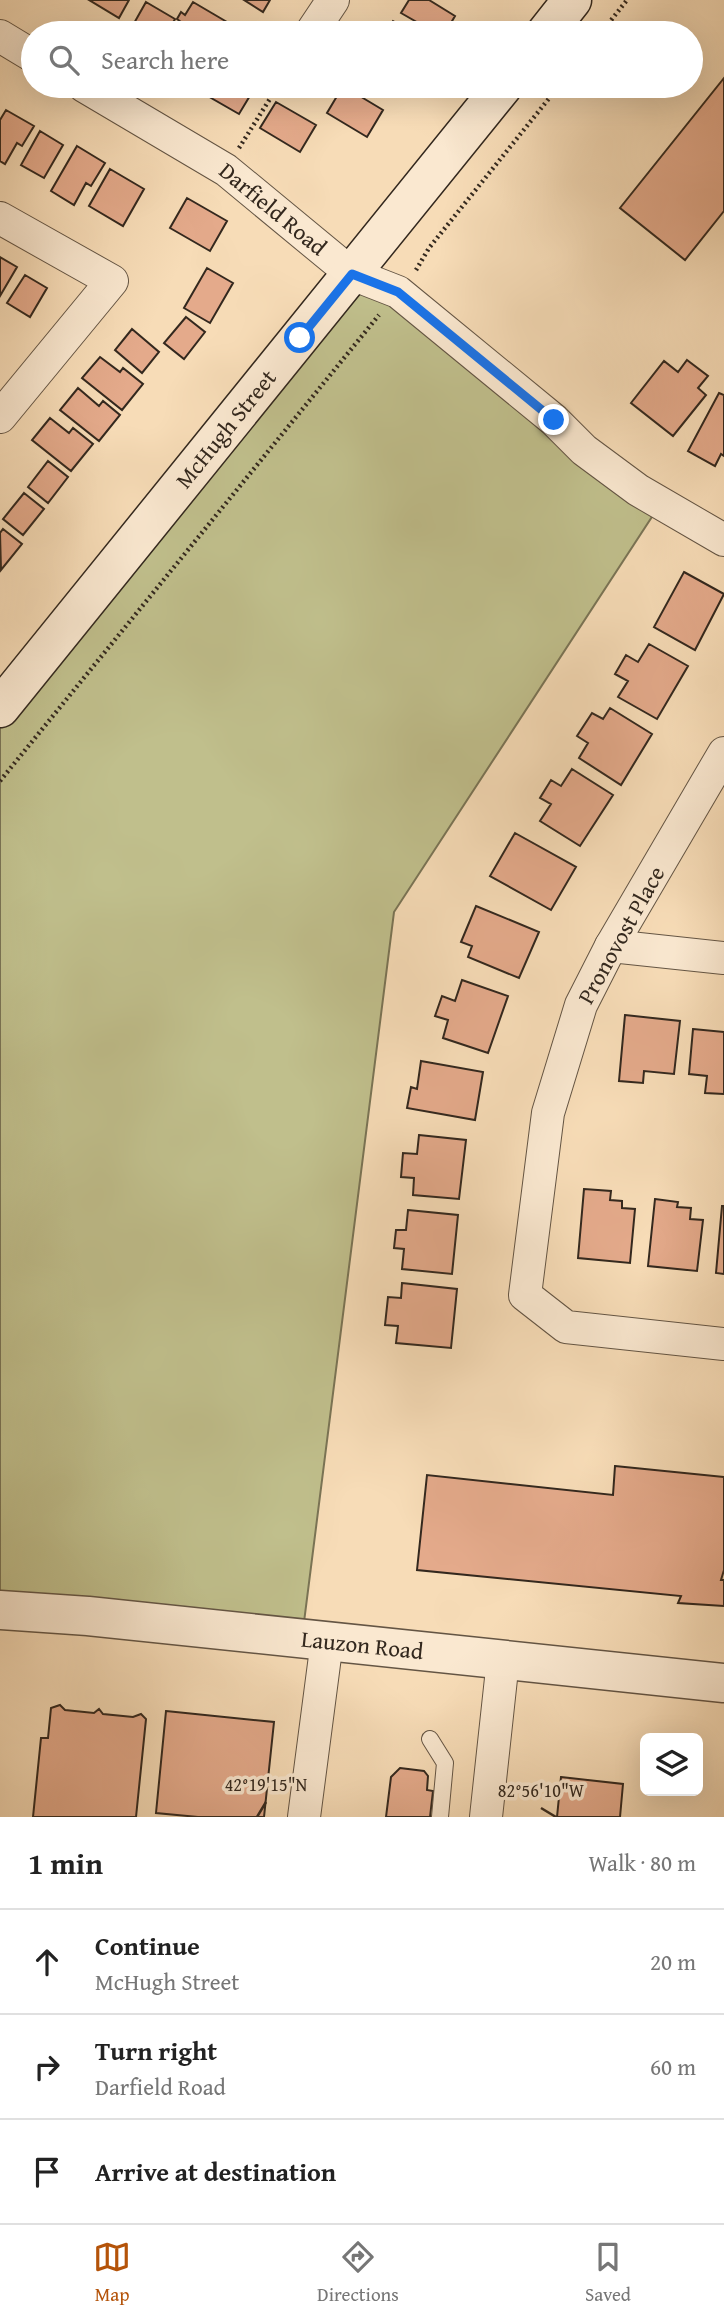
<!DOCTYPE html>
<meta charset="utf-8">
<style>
:root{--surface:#fff;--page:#f2f2f2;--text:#222;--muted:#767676;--line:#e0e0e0;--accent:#b45309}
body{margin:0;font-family:"Gentium Book Plus",serif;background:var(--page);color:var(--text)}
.controls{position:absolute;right:21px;bottom:21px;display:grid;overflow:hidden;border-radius:10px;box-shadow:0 7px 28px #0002}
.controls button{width:63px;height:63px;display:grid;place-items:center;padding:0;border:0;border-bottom:2px solid var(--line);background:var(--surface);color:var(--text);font:35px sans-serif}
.stop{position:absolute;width:21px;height:21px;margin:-16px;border:5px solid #1a73e8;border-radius:50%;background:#fff}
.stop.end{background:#1a73e8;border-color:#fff;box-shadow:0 2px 7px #0008}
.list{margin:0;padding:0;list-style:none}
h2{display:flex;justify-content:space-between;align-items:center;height:91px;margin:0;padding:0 28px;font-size:30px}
h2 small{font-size:23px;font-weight:400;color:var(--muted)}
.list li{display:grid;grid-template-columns:46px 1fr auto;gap:21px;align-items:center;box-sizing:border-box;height:105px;padding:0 28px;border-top:2px solid var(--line)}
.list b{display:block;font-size:26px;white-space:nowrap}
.list p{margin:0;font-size:23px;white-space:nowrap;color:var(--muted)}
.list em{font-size:23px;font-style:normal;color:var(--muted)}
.icon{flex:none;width:38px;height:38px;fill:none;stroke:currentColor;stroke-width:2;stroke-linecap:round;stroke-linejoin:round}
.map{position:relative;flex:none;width:724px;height:1817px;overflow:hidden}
.search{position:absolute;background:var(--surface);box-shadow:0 7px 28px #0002;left:21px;right:21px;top:21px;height:77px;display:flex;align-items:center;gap:18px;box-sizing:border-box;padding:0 24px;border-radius:38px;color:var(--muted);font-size:26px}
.sheet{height:406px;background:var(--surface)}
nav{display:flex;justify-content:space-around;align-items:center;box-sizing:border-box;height:98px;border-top:2px solid var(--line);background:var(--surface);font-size:19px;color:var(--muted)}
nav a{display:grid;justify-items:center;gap:4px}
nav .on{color:var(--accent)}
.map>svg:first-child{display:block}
.green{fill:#c0bf8c;stroke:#7a7455;stroke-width:2}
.building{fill:#e4aa8b;stroke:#33281e;stroke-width:2}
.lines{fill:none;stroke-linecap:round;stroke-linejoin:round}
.service-casing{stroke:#645544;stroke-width:18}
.minor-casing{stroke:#645544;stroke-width:34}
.tertiary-casing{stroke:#645544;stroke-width:41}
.secondary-casing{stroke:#33281e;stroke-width:41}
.path{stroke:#33281e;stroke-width:4.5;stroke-dasharray:2 3.5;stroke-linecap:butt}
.service{stroke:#fae8d0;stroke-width:16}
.minor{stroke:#fae8d0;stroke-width:32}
.tertiary{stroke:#fae8d0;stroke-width:38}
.secondary{stroke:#fae8d0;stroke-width:38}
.route{stroke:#1a73e8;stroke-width:9}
.ticks{fill:none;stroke:#33281e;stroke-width:2.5}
.labels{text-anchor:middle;stroke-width:7;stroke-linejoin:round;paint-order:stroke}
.street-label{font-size:23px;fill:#33281e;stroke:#fae8d0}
.ticks-label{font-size:18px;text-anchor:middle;fill:#33281e;stroke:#fae8d0;stroke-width:7;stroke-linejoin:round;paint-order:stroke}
</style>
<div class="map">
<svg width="724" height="1817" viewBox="0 0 724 1817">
<rect width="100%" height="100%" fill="#f7dcb7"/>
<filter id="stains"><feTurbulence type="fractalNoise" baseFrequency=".00286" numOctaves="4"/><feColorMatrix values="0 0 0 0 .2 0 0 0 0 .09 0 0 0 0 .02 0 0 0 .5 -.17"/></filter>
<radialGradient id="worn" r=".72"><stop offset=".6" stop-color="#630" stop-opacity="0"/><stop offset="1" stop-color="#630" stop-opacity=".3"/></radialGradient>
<path class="green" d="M352,274l309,229 -267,409 -92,726 -302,-29v-901z"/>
<path class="building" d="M89,0h40l-10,18z
M244,0h26l-7,12z
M409,0h20l26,16 -10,17h-9l-35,-20z
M146,2l29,17 -8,14h-19l-15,-8z
M193,2l34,20 -7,11h-45l6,-11 -4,-3 4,-7 4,3z
M393,21l21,12h-29z
M724,78v133l-39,49 -65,-52z
M203,86h46l5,3 -15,25 -40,-23z
M343,86l40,24 -16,27 -40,-24z
M379,86h18l-5,8z
M276,102l40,23 -16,27 -40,-24z
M6,110l28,16 -12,20 -5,-3 -12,21 -5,-3v-41z
M40,131l23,14 -19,33 -23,-13z
M77,146l28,17 -14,23 -5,-3 -12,22 -23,-14z
M110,169l34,20 -21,37 -34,-20z
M187,198l40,23 -17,30 -40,-23z
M0,257l17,10 -17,29z
M207,268l26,15 -23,40 -26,-15z
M25,275l22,13 -17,29 -23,-14z
M186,317l19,15 -21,27 -20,-16z
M132,329l27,23 -17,21 -27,-23z
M100,357l20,15 3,-4 20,16 -21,26 -40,-32z
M687,360l21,16 -10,12 8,7 -33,41 -42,-33 33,-42 14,11z
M78,388l21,18 4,-5 17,14 -21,26 -39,-31z
M719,393l5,2v61l-3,-2 -6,12 -27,-15z
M50,418l19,15 4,-5 20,16 -22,27 -39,-31z
M48,461l20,16 -20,26 -20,-16z
M24,493l20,16 -21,26 -20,-16z
M3,529l19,15 -21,26 -1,-37z
M684,572l40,22 -29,56 -41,-23z
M649,644l39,22 -31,53 -39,-22 10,-16 -13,-7 11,-19 12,7z
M610,708l42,26 -31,51 -42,-27 9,-15 -11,-7 15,-23 11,6z
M572,769l41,26 -33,51 -40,-25 11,-17 -11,-6 11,-18 10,6z
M515,833l61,34 -25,43 -61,-34z
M476,906l63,26 -20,46 -51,-21 4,-11 -11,-4z
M462,980l46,16 -20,57 -45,-15 5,-18 -13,-4 7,-20 13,5z
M625,1015l55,6 -6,53 -30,-3 -1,12 -24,-2z
M693,1029l31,3v62l-19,-1 2,-17 -18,-2z
M421,1061l62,11 -8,48 -68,-12 4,-21 6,2z
M419,1135l47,5 -7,59 -46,-4 1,-17 -13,-1 2,-24 14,1z
M584,1189l27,2 -1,9 12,1v7l13,1 -5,54 -52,-5z
M655,1199l23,3 -1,5 14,1 -1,11 13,1 -6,51 -49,-5z
M722,1206h2v68l-8,-1z
M408,1210l50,5 -6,59 -50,-5 2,-20 -10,-1 2,-18h10z
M402,1283l55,6 -6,59 -55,-5 2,-17 -13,-1 3,-28 13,1z
M615,1466l109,11v93l-3,10h3v26l-46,-3 3,-7 -264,-26 10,-95 186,20z
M60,1705l5,5 29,3 5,-4 4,5 30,3 8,-3 5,5 -10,98h-103l8,-79h7l3,-30z
M166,1711l108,11 -10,95h-66l-42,-4z
M400,1768l24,3 4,5 -1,14 6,1 -3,26h-44l5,-40z
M561,1777l62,7 -3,33h-63z"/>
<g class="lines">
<g class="service-casing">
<path id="service" d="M430,1739l15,24 -5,54"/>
</g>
<g class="minor-casing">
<g id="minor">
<path d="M311,33l22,-33"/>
<path d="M0,36l33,20"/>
<path id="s1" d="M84,86l142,84 126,104 46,18 156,128 30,30 54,40 86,50"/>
<path d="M0,218l112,63 -112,136"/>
<path d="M724,753l-113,193 -30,59 -33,108 -23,182 41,32 158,17"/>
<path d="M611,946l113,12"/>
<path d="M304,1817l23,-176"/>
<path d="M486,1817l17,-157"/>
</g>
</g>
<g class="tertiary-casing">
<g id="tertiary">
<path id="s2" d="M0,1610l88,6 636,67"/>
</g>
</g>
<g class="secondary-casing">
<g id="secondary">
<path d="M546,33l26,-33"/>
<path id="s3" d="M0,708l503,-622"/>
</g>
</g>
<path class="path" d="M601,33l26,-33
M239,148l39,-62
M416,270l13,-22 130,-162
M0,781l379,-466"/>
<use href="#service" class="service"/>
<use href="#minor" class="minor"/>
<use href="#tertiary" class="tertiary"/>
<use href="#secondary" class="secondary"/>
</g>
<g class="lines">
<path class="route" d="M300,338l52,-64 46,18 156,128"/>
</g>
<path class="ticks" d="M541,1808l15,9M257,1817l9,-15"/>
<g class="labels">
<g class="street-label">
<text dy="8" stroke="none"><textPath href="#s1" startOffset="226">Darfield Road</textPath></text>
<text dy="8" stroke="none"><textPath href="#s3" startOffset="359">McHugh Street</textPath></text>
<text transform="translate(621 935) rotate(-61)" y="8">Pronovost Place</text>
<text dy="8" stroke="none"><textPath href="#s2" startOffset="364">Lauzon Road</textPath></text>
</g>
</g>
<g class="ticks-label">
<text x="266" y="1791">42°19'15"N</text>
<text x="541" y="1797">82°56'10"W</text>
</g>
<rect width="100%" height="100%" filter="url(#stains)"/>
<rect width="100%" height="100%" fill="url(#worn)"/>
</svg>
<div class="controls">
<button><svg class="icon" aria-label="layers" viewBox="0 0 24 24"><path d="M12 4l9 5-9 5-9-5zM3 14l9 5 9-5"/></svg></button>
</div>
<div class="stop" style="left:300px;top:338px"></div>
<div class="stop end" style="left:554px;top:420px"></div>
<div class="search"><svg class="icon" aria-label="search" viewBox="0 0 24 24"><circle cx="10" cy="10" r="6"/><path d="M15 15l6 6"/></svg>Search here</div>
</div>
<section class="sheet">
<h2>1 min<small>Walk · 80 m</small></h2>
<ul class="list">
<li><svg class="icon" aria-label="ahead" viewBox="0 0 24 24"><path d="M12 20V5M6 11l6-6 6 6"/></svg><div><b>Continue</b><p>McHugh Street</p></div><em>20 m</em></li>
<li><svg class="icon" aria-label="right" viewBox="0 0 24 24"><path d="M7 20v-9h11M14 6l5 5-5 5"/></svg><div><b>Turn right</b><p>Darfield Road</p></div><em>60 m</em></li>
<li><svg class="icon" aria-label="arrive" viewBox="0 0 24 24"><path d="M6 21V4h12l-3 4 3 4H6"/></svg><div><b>Arrive at destination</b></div></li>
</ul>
</section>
<nav>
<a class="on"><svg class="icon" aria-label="map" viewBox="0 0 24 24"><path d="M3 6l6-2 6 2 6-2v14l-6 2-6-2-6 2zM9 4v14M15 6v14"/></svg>Map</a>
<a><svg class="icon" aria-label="directions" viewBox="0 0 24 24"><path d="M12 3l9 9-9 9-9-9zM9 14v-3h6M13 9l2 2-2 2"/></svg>Directions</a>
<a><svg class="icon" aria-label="saved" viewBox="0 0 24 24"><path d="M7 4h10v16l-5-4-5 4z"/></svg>Saved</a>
</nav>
